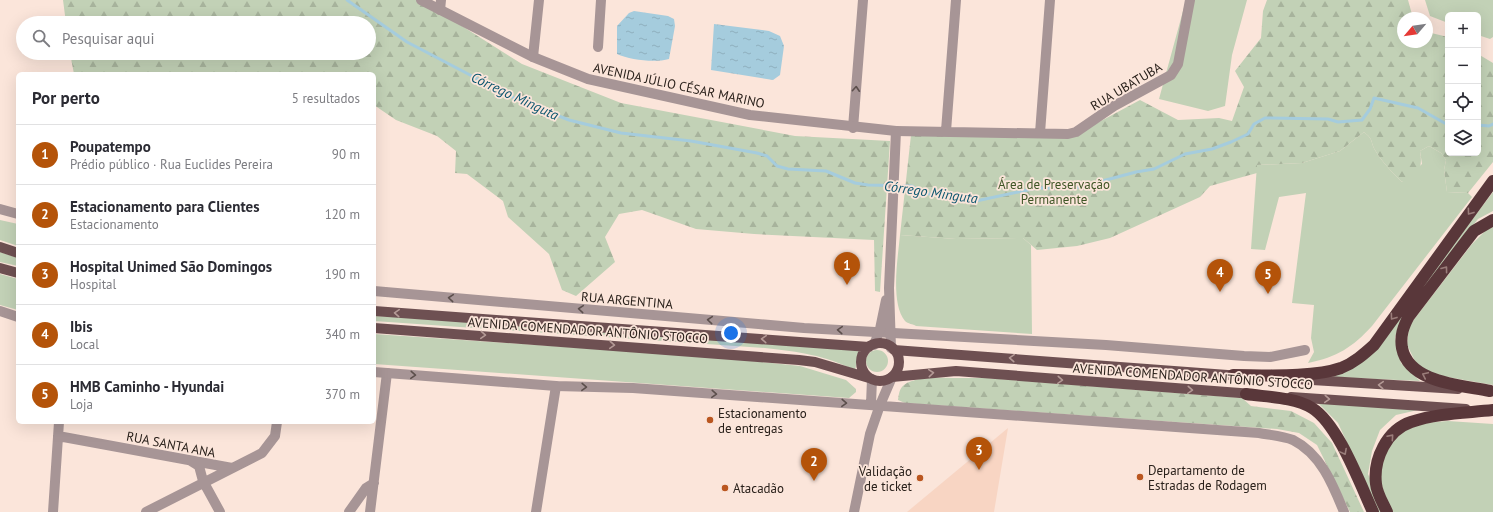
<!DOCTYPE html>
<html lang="pt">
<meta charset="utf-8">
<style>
:root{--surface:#fff;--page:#f7f7f7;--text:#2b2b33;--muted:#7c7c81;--line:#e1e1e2;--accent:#b45309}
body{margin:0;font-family:"PT Sans",sans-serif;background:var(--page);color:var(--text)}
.controls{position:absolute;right:12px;top:12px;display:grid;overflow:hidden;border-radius:6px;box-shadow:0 4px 16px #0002}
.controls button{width:36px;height:36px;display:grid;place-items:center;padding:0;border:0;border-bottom:1px solid var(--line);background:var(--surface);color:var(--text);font:20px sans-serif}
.compass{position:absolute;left:1397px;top:12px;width:36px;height:36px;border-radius:50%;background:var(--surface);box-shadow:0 4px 16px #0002;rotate:241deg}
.you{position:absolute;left:731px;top:333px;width:14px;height:14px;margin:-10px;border:3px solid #fff;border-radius:50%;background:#1a73e8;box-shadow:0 0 0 6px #1a73e833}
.badge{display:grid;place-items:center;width:26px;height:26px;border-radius:50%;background:var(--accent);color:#fff;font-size:13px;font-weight:700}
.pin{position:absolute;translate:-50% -33px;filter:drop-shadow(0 1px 2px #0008)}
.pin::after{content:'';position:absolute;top:21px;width:14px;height:12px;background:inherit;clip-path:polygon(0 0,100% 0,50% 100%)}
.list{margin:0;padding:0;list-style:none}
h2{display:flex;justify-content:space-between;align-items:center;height:52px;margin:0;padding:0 16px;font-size:17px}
h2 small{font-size:13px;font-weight:400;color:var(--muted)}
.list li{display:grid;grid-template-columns:26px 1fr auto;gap:12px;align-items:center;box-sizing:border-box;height:60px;padding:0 16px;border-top:1px solid var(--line)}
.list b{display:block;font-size:15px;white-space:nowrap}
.list p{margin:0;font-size:13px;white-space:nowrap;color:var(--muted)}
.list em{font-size:13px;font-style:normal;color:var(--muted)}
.icon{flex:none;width:22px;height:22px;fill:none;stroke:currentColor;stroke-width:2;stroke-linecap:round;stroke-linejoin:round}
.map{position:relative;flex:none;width:1493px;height:512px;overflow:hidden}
.search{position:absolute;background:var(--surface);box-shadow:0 4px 16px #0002;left:16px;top:16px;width:360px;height:44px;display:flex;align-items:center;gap:10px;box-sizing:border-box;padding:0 14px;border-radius:22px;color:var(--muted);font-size:15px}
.panel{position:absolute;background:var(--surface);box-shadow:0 4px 16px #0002;left:16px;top:72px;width:360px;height:352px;border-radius:6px}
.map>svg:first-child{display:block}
.built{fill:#f8d5c3}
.grass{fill:#c2d1b6}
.forest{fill:url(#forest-firs)}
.water{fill:url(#water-ripples)}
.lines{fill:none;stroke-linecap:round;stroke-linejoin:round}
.stream{stroke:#a5ccdd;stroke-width:3}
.minor{stroke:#a79596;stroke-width:10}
.tertiary{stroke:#a79596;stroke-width:10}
.primary{stroke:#6e5052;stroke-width:10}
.motorway{stroke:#59373a;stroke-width:12}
.oneway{stroke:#5c4f4c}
.oneway2{stroke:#9a7d7a}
.oneway3{stroke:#b49a96}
.poi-dot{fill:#ba561f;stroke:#fbe5da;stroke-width:1.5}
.labels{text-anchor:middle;stroke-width:3.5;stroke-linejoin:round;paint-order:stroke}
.street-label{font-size:13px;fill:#2a211b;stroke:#fbe5da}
.park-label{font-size:13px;fill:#3f5626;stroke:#fbe5da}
.poi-label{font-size:13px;fill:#2a211b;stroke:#fbe5da;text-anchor:start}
.water-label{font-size:14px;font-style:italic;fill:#0b566f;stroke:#fbe5da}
</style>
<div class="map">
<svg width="1493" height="512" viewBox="0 0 1493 512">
<defs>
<pattern id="forest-firs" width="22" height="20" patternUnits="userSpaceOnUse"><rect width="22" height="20" fill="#c2d1b6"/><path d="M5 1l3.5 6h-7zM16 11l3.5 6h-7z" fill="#a7b39c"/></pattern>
<pattern id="water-ripples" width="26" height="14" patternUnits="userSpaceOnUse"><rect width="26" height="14" fill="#a5ccdd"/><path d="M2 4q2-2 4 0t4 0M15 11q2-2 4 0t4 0" fill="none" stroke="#8eafbd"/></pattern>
</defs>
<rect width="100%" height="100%" fill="#fbe5da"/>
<path class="built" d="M1008,428l-14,84h-87z"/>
<path class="grass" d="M1186,0h61l-15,55 -7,51 -17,5 -49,-12z
M1425,0h68v37l-3,2 -12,-4v-20h-30v8l-18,-7z
M1364,132c10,8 6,9 11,18 7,12 17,22 27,32l20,-18 -2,-13 9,-5 12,7 5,7 -2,10 3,22 21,1 4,4 -100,129c-19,21 -35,31 -64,37l6,-11 -3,-14 3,-33 -22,-2 14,-110 -27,4 -14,53 -14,-1 6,-84 45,-2 38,-12z
M1493,192v19l-15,8 -75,98 -8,20 6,26 19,18 -88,-4 41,-26z
M0,220l18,4v22l-18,-6z
M1493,227v158l-63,-11 -13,-9 -10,-20 2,-19 63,-82 14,-14z
M900,235l56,4 67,-1 8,7 1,89 -116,-8c-3,-2 -8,-2 -11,-5 -15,-18 -7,-64 -5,-86z
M0,252l18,6v8l-18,-4z
M0,274l18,5v31l-18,-5z
M374,316l23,1 463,33 -5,20c-32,-15 -55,-18 -90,-22l-391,-27z
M374,334l340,23 86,9 46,14 10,9v3l-7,6 -475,-34z
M866 361a11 11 0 1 1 22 0a11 11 0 1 1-22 0Z
M1317,402l101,8 -22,5 -16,15 -8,21 -4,23 17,38h-6l-41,-89z
M1448,421l45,3v88h-101l-7,-14 -6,-24 9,-26 13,-16 21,-9z"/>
<path class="forest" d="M63,0h358l101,64 99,39 174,33 95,5 -10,151 -5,-1 -1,-51 -120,-6 -58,-5 -54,-19 -23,4 -14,23 10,25 -39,34 -14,-6 -13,-36 -41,-37 -5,-16 -36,-27 -12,-1 1,-22 -19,-15 -41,-16 -22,-15v-31h-300l-4,-21h299v-30h-303z
M1267,0h141l5,18h-10v24h24v-10l21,5v116h30v-99l15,9v99l-25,31 -21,-1 -3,-22 2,-10 -5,-7 -12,-7 -9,5c3,19 -1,22 -18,31 -10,-10 -20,-20 -27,-32 -5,-9 -1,-10 -11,-18l-24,19 -38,12 -45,2v8l-47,13 -10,11 -90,41 -33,8 -40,4 -14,-12 -67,1 -56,-4 11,-100 162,1 67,-36 38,20 41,-2 13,3 12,-34 -9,-16 26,-33 2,-27z
M955,378h32l255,20 9,8 40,5 23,12 18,20 32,69h-14l-33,-67 -18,-12 -22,-4 -372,-26 -7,-3c1,-6 1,-11 6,-15 12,-9 36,-7 51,-7z"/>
<path class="water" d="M634,11l34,5 6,3 1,7 -6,33c-14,4 -39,1 -52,-5v-28l12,-13z
M714,24l55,7 11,5 4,10 -4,29 -7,5 -62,-10z"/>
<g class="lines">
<path class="stream" d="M347,0l60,42 111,58 51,20 52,13 70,8 66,12 10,3 10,10 11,3 38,2 29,12 13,2 44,1 11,7 53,8 61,-13h39l60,-16 18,-3 31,-15 27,-5 19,-7 17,-8 6,-10 11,-6 63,1 10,3 24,-2 8,-11 4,-11 44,10 30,17
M1478,125l11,1 4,-2"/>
<path class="minor" d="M440,10l1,-10
M598,47l3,-47
M533,57l6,-57
M853,128l10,-128
M896,131l172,3 8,-2 38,-26 57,-31 7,-11 12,-64
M946,131l10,-131
M1040,133l10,-133
M0,209l18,5
M374,291l430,37 302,17 138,11 26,1 35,-7
M58,436l174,32
M191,461l8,5 4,15 17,31
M53,512l6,-90
M146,512l116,-59 13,-17 2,-14
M349,512l17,-24 8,-5
M370,512l17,-139
M536,512l20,-126
M854,512l16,-78 10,-29"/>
<path class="tertiary" d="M421,0l112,57 55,22 162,36 146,16 -7,157 2,60
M0,311l18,6
M874,345l6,-16 6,-29
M374,372l182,14 77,2 626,45c11,2 24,3 34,7 28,14 40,45 51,72
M871,404l1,-25
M880,405l12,-28"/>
<path class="primary" d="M0,247l18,6
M0,268l18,5
M374,311l495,36
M374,328l425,32 16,2 54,16
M861 362a19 19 0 1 1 38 0a19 19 0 1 1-38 0Z
M894,350l347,26
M892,377l64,-6 297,23
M1296,379l162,10
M1291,397l175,12"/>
<path class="motorway" d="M1233,375c30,0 80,3 108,-7 13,-5 23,-14 33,-23l119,-164
M1490,391c-29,-6 -81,-8 -88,-43 -2,-12 1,-21 7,-32l58,-76 7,-9 19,-11
M1246,394c20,3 48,3 66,14 26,16 48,76 61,104
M1387,512c-4,-9 -10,-18 -11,-28 -3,-25 11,-54 35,-62 26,-9 55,-9 82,-12"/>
</g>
<defs><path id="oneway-chevron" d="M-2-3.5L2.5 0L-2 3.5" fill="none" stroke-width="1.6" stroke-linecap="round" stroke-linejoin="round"/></defs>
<g class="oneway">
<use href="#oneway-chevron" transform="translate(856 89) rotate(-86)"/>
<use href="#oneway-chevron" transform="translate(451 298) rotate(-175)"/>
<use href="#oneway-chevron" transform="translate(581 309) rotate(-175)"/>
<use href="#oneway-chevron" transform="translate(710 320) rotate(-175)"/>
<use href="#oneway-chevron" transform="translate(840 330) rotate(-176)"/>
<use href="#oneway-chevron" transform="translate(413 375) rotate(4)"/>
<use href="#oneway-chevron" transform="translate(584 387) rotate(2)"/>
<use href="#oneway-chevron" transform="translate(714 394) rotate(4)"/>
<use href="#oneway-chevron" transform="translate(844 403) rotate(3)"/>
</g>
<g class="oneway2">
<use href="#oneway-chevron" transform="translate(1470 212) rotate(126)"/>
<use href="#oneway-chevron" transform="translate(1445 269) rotate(-53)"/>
<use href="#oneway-chevron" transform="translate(1393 317) rotate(126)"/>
<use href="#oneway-chevron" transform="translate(1425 375) rotate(-155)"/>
<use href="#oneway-chevron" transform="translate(1391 437) rotate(-49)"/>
<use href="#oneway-chevron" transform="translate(1344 452) rotate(62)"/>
</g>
<g class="oneway3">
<use href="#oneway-chevron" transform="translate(397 313) rotate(-176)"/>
<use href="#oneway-chevron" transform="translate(483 335) rotate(4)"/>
<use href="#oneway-chevron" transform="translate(764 339) rotate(-176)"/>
<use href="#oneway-chevron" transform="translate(612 345) rotate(4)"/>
<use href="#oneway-chevron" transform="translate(1012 358) rotate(-176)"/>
<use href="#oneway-chevron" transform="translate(931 373) rotate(-5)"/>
<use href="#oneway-chevron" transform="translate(1060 380) rotate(4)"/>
<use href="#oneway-chevron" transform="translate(1381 385) rotate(-176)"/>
<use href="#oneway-chevron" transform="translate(1190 390) rotate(4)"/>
<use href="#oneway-chevron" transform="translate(1327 399) rotate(4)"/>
</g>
<g class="poi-dot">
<circle cx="710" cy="420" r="4"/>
<circle cx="1140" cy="477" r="4"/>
<circle cx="920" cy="478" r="4"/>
<circle cx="725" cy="488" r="4"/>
</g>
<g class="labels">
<g class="street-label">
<text transform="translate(679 85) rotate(12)" y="5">AVENIDA JÚLIO CÉSAR MARINO</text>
<text transform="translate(1126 86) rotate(-31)" y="5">RUA UBATUBA</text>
<text transform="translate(627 300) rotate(5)" y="5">RUA ARGENTINA</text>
<text transform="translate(588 330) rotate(4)" y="5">AVENIDA COMENDADOR ANTÔNIO STOCCO</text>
<text transform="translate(1193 376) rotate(4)" y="5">AVENIDA COMENDADOR ANTÔNIO STOCCO</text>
<text transform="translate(171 444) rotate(11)" y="5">RUA SANTA ANA</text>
</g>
<g class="park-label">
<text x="1054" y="189">Área de Preservação<tspan x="1054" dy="15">Permanente</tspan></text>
</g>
<g class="poi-label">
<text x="718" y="418">Estacionamento<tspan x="718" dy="15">de entregas</tspan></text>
<text x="1148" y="475">Departamento de<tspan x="1148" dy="15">Estradas de Rodagem</tspan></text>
<text x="912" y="476" text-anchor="end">Validação<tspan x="912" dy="15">de ticket</tspan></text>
<text x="733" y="493">Atacadão</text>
</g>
<g class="water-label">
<text transform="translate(515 96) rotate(25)" y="5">Córrego Minguta</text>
<text transform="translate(931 192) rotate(8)" y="5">Córrego Minguta</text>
</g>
</g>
</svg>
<div class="controls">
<button>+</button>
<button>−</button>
<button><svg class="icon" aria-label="locate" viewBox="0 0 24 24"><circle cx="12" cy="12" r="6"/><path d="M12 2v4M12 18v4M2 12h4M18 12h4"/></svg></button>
<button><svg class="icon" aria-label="layers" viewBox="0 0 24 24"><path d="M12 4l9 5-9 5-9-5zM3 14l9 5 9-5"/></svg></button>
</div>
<svg class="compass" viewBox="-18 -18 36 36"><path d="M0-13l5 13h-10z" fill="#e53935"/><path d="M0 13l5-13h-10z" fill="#7c7c81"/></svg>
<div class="you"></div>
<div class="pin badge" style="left:847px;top:285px">1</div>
<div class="pin badge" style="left:814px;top:481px">2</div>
<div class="pin badge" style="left:979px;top:470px">3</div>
<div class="pin badge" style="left:1220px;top:292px">4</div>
<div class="pin badge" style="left:1268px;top:294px">5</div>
<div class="search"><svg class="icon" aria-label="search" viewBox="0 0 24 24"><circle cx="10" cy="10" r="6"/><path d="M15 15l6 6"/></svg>Pesquisar aqui</div>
<section class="panel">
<h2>Por perto<small>5 resultados</small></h2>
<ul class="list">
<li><span class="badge">1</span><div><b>Poupatempo</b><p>Prédio público · Rua Euclides Pereira</p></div><em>90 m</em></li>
<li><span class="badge">2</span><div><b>Estacionamento para Clientes</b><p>Estacionamento</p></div><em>120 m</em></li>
<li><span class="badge">3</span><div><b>Hospital Unimed São Domingos</b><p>Hospital</p></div><em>190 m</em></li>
<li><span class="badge">4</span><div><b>Ibis</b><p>Local</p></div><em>340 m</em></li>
<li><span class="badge">5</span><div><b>HMB Caminho - Hyundai</b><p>Loja</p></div><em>370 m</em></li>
</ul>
</section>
</div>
